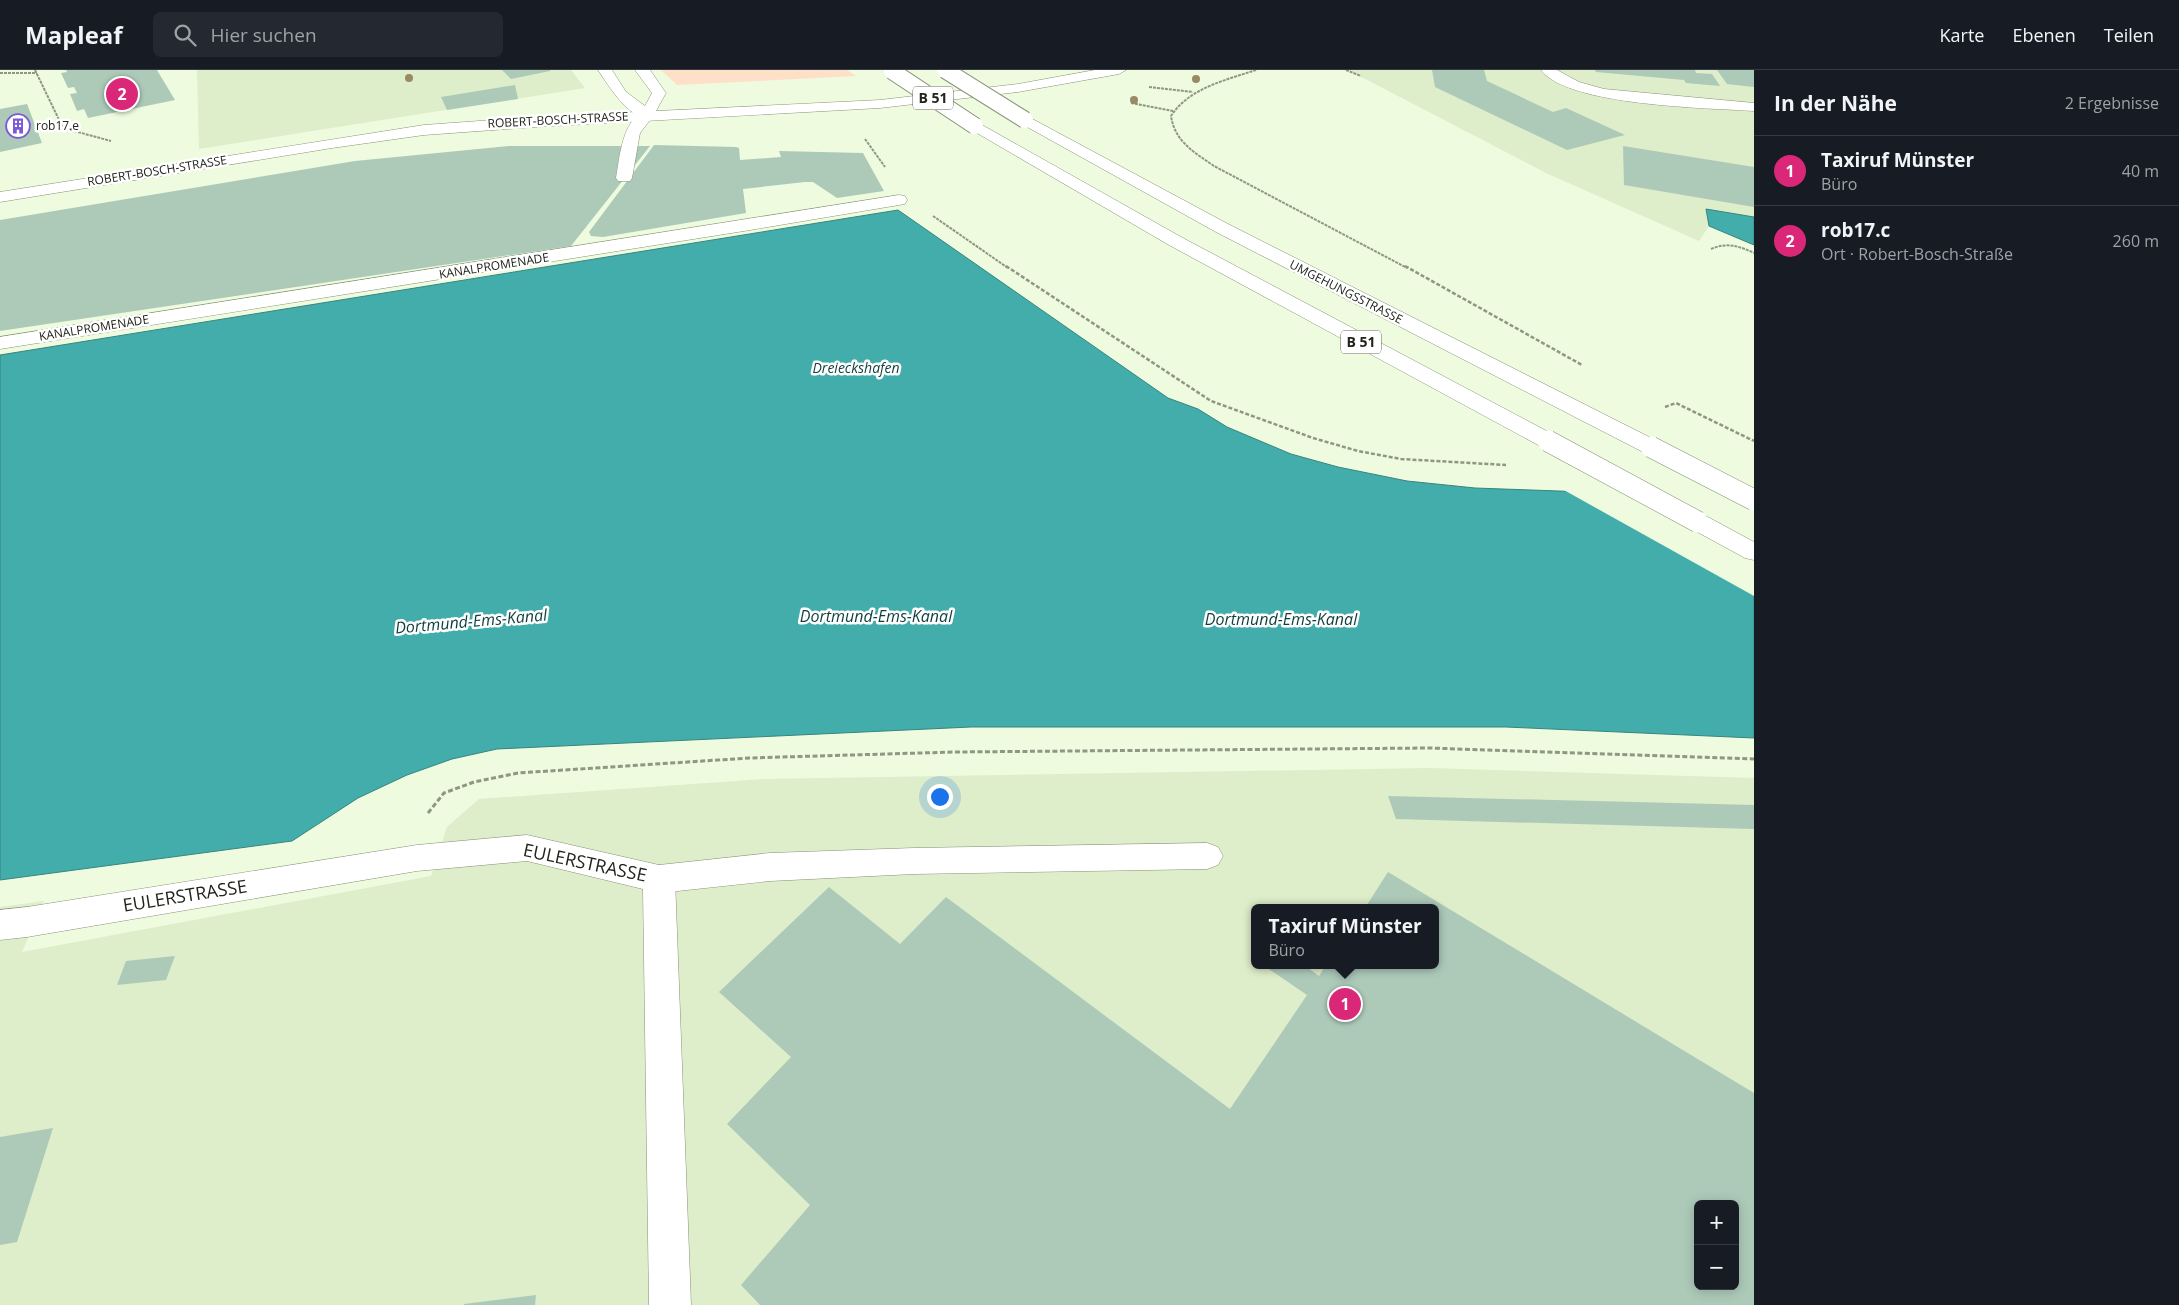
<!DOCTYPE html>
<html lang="de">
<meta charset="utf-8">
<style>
:root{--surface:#171b24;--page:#242831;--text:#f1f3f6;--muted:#9ea1a6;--line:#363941;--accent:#db2777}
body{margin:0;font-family:"Open Sans",sans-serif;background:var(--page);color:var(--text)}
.controls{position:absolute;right:15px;bottom:15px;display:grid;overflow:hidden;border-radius:8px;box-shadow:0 2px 12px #0003}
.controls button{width:45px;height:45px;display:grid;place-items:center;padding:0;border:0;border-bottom:1px solid var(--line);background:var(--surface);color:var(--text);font:25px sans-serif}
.you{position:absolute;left:939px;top:726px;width:18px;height:18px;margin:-12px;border:4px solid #fff;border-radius:50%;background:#1a73e8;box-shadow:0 0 0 8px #1a73e833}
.badge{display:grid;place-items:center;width:32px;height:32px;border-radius:50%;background:var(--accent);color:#fff;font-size:16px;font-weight:700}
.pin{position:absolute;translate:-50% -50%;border:2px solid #fff;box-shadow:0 1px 5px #0006}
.popup{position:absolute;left:1251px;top:834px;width:188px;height:65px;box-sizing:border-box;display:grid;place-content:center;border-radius:8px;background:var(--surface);filter:drop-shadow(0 1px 4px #0005);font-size:16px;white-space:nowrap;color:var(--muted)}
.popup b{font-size:19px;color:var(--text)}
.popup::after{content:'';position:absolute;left:50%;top:100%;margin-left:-10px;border:10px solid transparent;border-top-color:var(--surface)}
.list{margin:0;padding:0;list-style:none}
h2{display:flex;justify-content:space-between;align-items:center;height:65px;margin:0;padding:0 20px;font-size:21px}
h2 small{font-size:16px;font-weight:400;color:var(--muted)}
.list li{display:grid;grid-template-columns:32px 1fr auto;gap:15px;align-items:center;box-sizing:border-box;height:70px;padding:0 20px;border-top:1px solid var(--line)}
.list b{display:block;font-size:19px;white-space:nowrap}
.list p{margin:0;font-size:16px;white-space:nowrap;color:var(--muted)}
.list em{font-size:16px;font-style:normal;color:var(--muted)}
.icon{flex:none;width:28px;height:28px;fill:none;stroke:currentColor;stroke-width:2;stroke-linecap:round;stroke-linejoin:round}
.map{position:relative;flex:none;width:1754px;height:1235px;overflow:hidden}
header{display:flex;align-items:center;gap:30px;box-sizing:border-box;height:70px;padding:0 25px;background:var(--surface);border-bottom:1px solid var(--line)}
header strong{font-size:24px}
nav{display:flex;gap:28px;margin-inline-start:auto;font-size:18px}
.search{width:350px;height:45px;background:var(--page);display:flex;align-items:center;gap:12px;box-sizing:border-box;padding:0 18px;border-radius:8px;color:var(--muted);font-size:19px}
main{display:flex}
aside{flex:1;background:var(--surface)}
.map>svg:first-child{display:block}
.built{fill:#deedca;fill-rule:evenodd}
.green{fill:#fee0c9}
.water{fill:#42adaa;stroke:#38847f}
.pier{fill:#eefbde}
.building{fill:#adcab9;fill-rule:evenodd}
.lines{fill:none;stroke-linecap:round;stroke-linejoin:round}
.service-casing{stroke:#879278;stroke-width:1}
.minor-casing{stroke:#879278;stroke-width:1}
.trunk-casing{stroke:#879278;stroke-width:1}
.path-far2{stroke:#8e9783;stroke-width:2;stroke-dasharray:3 1;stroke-linecap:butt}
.path-far1{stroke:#8e9783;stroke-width:2.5;stroke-dasharray:4 2;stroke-linecap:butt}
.path{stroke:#8e9783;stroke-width:3;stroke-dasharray:5 2.5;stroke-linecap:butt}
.service{fill:#fff;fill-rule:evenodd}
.minor{fill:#fff;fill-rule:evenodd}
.trunk{fill:#fff;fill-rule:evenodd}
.trunk-bridge-far1-casing{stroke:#879278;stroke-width:18;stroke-linecap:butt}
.trunk-bridge-casing{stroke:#879278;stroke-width:22;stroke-linecap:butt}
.trunk-bridge-far1{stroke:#fff;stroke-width:16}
.trunk-bridge{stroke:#fff;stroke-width:21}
.tree{fill:#998965}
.labels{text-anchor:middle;stroke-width:5;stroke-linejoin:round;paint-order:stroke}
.far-street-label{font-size:12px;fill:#21251b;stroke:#fff}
.far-poi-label{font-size:12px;fill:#21251b;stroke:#fff;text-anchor:start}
.shield{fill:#fff;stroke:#64665f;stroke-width:1}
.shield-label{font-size:14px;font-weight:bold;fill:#21251b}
.far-water-label{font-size:14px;font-style:italic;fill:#0d3f3d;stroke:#fff}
.water-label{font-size:16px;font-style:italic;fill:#0d3f3d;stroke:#fff}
.near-street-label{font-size:18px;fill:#21251b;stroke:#fff}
</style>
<header>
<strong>Mapleaf</strong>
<div class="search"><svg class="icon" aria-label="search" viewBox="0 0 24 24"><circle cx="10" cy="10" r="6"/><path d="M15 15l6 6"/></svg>Hier suchen</div>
<nav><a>Karte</a><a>Ebenen</a><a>Teilen</a></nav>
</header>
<main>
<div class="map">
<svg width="1754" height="1235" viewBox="0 0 1754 1235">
<rect width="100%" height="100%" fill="#eefbde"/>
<path class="built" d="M197,0h374l14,18 -386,61z
M1348,0h406v147l-48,-8 3,17 -10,15 -153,-68z
M1429,698l325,10v527h-1754v-398l44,-6 -22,51 409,-76 16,-49 32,-28 286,-20zM1255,838h180v57h-180zM1698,1134h37v82h-37z"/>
<path class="green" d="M661,0h186l9,6 -179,9z"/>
<path class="water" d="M1706,139l48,8v28l-45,-19z
M898,140l270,188 30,11 29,18 64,27 47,13 69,14 68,7 279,10v240l-248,-11h-535l-474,22 -45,10 -45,16 -49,23 -66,43 -292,39v-525z"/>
<path class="pier" d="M1562,419l192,6v101z"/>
<path class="building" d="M66,0h91l18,30 -87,18 -4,-9 -7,2 -7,-17 7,-1 -3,-6 -6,1 -7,-15 6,-1z
M502,0h48v1l-39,8z
M1432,0h52l3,11 66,31 13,-4 59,27 -58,15 -132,-63z
M1595,0h100l1,3 16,1 8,12 -34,-3 -2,-3 -88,-8z
M1717,0h37v17l-27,-3z
M515,15l3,14 -71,11 -6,-13z
M27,34l15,39 -42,9v-43z
M654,75l82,2 3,1 1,12 41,-3 -2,-6 84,2 21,38 -47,7 -24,-16h-8l-62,7 3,24 -143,24 -12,-1 -2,-4z
M509,76h141l-79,100 -571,85v-111l355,-59z
M1623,76l131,21v40l-130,-22z
M1388,726l366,9v24l-358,-10z
M1388,802l366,221v212h-994l-19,-20 69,-80 -83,-81 64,-67 -72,-65 110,-105 71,57 46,-47 284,212 77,-114 -44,-30h41l15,11 7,-11h109v-57h-70zM1698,1134h37v82h-37z
M175,886l-9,24 -49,5 9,-24z
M53,1058l-36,114 -17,3v-108z
M536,1225l-1,10h-71v-1z"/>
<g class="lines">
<g class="service-casing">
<path id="service" d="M1541,0h16l22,12 25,7 150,14v8c-45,-3 -187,-5 -213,-41z
M647,41l5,1 2,3 -14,18 -8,45 -2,3h-12l-2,-3c4,-21 6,-61 31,-67z
M899,125l6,1 2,4 -2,4 -161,27 -744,118v-12z
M1207,773l11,4 5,9 -5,9 -11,4 -293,5 -144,7 -111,12 -11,-4 -5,-10 5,-10 11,-4 111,-12 144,-5z
M27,837l12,5 4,10 -4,10 -12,5 -27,3v-30z"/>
</g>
<g class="minor-casing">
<path id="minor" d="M1095,0h31l-7,4 -101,18 -138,16 -345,19 -111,8 -92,13 -332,54v-10l424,-67 111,-8 345,-17 138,-16z
M527,765l132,30 11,4 5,10 16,426h-42l-6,-416 -116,-28 -110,10 -390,66 -12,-5 -4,-10 4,-10 12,-5 390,-62z"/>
</g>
<g class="trunk-casing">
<path id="trunk" d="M598,0h14l14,22 19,14 7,-13 -17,-23h15l16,23 -14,25c-21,5 -44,-33 -54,-48z
M1025,45l203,109 431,218 3,5 -3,5 -8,2 -8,-2 -427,-220 -196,-109 -3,-3 3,-3z
M975,51l206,116 375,199 3,5 -3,5 -8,2 -8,-2 -371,-201 -199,-116 -3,-3 3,-3z
M1698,444l8,2 48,26v18l-9,-2 -55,-30 -4,-6 4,-6z"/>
</g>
<path class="path-far2" d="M35,0l28,58 48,13
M1256,0c-30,10 -67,18 -85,46 4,26 23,36 43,50l193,102
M1346,0l15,6
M0,3h37
M1149,17l44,5
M1131,33l42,8
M865,69l20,28
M933,146l75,52
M1711,179c16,-7 28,-3 43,4"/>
<path class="path-far1" d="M1006,196l205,135 102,37 45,13 43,8 105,6
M1405,196l177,99
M1665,337l11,-4 78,38"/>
<path class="path" d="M428,743l16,-20 30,-11 44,-9 231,-15 205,-6 475,-4 325,11"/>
<use href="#service" class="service"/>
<use href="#minor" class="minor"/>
<use href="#trunk" class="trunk"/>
<g class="trunk-bridge-far1-casing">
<path id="trunk-bridge-far1" d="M945,0l80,50
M892,1l83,55"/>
</g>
<g class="trunk-bridge-casing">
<path id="trunk-bridge" d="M1548,371l150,81
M1651,377l103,53"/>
</g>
<use href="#trunk-bridge-far1" class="trunk-bridge-far1"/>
<use href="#trunk-bridge" class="trunk-bridge"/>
</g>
<g class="tree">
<circle cx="409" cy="8" r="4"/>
<circle cx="1196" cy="9" r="4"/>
<circle cx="1134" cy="30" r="4"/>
</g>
<defs>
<g id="building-ring" transform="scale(1.25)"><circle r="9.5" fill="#fff" stroke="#795ad4" stroke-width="1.5"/><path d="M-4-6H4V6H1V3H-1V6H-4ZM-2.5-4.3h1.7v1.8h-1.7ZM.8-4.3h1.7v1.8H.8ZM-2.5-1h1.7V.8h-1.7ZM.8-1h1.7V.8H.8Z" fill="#795ad4"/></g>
</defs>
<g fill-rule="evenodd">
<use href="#building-ring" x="18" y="56"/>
</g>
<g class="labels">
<g class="far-street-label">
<text transform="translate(558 50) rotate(-3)" y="4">ROBERT-BOSCH-STRASSE</text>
<text transform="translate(157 101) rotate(-9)" y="4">ROBERT-BOSCH-STRASSE</text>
<text transform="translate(494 196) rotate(-9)" y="4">KANALPROMENADE</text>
<text transform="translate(1346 222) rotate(27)" y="4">UMGEHUNGSSTRASSE</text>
<text transform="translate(94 258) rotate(-9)" y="4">KANALPROMENADE</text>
</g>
<g class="far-poi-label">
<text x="36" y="60">rob17.e</text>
</g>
<g class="shield">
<rect x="913" y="16.5" width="40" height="23" rx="4"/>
<rect x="1341" y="260.5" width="40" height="23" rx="4"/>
</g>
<g class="shield-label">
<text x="933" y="33">B 51</text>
<text x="1361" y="277">B 51</text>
</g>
<g class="far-water-label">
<text x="856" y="303">Dreieckshafen</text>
</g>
<g class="water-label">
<text x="876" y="552">Dortmund-Ems-Kanal</text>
<text x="1281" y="555">Dortmund-Ems-Kanal</text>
<text transform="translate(471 551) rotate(-5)" y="6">Dortmund-Ems-Kanal</text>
</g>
<g class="near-street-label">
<text transform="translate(585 793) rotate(12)" y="6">EULERSTRASSE</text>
<text transform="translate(185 826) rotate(-9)" y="6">EULERSTRASSE</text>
</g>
</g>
</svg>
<div class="controls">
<button>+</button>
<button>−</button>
</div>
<div class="you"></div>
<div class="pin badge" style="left:1345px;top:934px">1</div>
<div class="popup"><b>Taxiruf Münster</b>Büro</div>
<div class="pin badge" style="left:122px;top:24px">2</div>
</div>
<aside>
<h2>In der Nähe<small>2 Ergebnisse</small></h2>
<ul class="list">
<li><span class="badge">1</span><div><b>Taxiruf Münster</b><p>Büro</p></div><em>40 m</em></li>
<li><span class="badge">2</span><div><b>rob17.c</b><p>Ort · Robert-Bosch-Straße</p></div><em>260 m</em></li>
</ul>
</aside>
</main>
